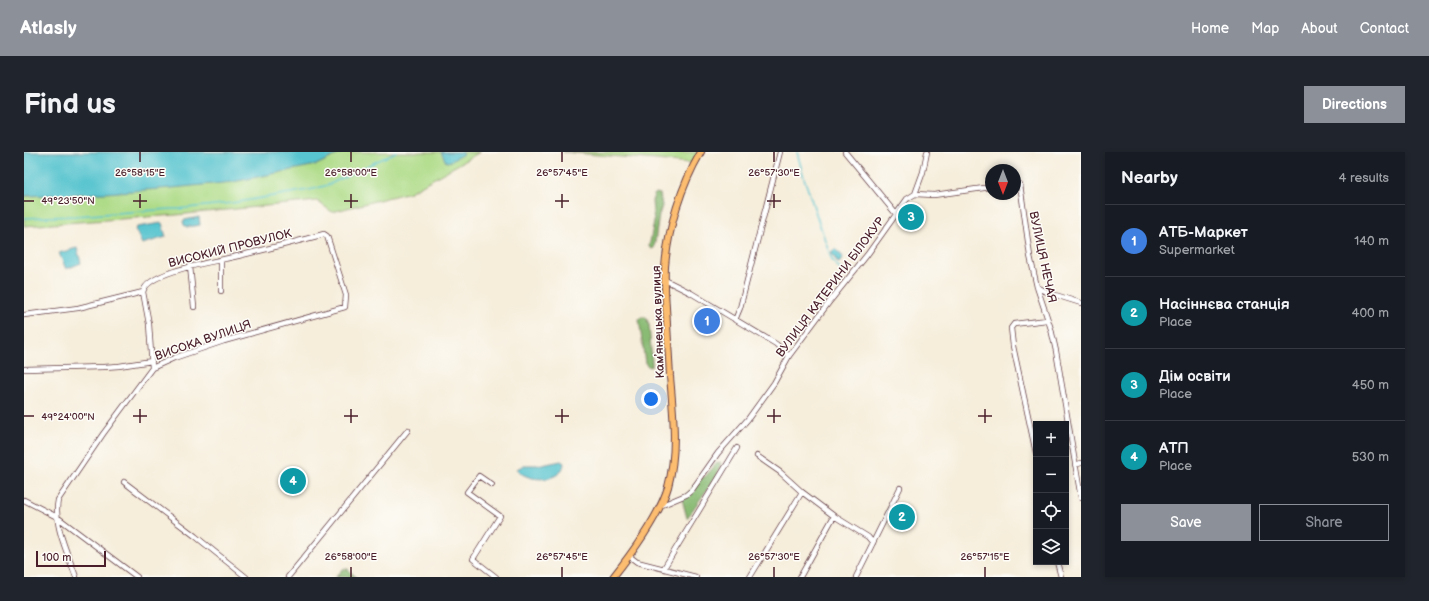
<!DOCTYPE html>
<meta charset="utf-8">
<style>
:root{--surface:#171b24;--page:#20242c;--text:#f1f3f6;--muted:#9ea1a6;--line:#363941;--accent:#8c9099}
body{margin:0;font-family:"Balsamiq Sans",sans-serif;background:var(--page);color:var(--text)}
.controls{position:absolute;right:12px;bottom:12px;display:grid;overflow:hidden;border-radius:0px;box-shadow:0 2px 6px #0003}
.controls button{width:36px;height:36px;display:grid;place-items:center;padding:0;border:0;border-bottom:1px solid var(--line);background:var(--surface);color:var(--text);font:20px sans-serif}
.compass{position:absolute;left:961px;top:12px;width:36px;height:36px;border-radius:50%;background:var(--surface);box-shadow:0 2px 6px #0003;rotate:180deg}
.scale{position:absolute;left:12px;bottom:10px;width:70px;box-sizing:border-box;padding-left:4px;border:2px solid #4a1f2b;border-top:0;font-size:11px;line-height:14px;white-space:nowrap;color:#4a1f2b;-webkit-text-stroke:3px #fdfcf7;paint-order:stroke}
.you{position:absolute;left:627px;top:247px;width:14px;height:14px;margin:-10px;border:3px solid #fff;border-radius:50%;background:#1a73e8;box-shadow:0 0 0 6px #1a73e833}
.badge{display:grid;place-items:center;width:26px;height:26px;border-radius:50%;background:var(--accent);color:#fff;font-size:13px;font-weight:700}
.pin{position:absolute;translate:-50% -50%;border:2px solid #fff;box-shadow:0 1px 4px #0006}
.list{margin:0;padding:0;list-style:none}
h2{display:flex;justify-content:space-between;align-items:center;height:52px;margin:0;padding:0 16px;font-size:17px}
h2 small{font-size:13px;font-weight:400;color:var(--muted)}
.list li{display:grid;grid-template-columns:26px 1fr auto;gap:12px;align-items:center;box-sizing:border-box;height:72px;padding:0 16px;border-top:1px solid var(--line)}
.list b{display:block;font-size:15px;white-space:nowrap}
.list p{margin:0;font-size:13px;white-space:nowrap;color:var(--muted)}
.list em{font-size:13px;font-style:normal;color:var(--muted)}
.actions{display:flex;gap:8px;padding:12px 16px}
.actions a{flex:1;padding:9px 0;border:1px solid var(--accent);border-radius:0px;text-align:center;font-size:14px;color:var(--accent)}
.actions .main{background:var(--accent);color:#fff}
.icon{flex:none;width:22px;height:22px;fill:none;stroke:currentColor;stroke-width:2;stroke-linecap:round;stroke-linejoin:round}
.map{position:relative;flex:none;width:1057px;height:425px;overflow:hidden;border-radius:0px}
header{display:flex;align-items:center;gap:24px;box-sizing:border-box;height:56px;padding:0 20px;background:var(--accent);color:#fff}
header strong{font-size:19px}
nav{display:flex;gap:22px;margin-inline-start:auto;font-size:14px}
.intro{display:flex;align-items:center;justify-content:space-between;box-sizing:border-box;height:96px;padding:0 24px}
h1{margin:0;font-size:28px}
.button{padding:10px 18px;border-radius:0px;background:var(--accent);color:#fff;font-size:14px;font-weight:700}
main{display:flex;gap:24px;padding:0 24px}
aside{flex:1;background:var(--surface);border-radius:0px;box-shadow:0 2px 6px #0003}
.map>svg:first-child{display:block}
.green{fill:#aedb87;stroke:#7c7d59}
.forest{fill:#8abb74;stroke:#6a6d50}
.water{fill:#58c4cf;stroke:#51727d}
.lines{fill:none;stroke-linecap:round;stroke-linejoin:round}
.stream{stroke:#58c4cf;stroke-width:1.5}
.minor-casing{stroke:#643e45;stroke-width:6}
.major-casing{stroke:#643e45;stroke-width:8}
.minor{stroke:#fff;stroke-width:4.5}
.major{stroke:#fcbd6f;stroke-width:6}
.ticks{fill:none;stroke:#4a1f2b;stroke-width:1.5}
.labels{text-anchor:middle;stroke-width:3;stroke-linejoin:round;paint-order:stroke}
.street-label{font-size:12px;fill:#4a1f2b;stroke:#fdfcf7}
.ticks-label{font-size:10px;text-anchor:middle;fill:#4a1f2b;stroke:#fdfcf7;stroke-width:3;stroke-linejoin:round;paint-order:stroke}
</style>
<header>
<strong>Atlasly</strong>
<nav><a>Home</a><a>Map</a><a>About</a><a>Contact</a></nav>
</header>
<div class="intro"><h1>Find us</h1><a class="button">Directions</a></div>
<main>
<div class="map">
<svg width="1057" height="425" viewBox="0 0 1057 425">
<rect width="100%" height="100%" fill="#fdfcf7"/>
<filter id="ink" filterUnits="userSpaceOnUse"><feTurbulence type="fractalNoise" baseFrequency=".025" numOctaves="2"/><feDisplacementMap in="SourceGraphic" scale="8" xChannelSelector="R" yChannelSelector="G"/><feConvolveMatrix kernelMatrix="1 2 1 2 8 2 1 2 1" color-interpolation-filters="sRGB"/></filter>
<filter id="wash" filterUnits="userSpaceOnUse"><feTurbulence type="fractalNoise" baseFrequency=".012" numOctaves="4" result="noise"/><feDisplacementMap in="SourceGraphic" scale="16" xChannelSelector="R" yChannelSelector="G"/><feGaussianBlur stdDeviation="0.9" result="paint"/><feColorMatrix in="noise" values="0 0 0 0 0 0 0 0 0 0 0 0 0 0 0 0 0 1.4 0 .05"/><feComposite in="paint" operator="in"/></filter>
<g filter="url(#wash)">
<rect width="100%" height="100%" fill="#f6edda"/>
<path class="green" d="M319,0h137l-70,40 -78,20 -15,-11 -141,14 -152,11v-30l104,-5 188,-26z
M539,0h135l-6,11z"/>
<path class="forest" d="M632,41l4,1 2,12 -3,9 -5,33 -3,1 -2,-2 5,-25 -2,-21 2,-6z
M617,165h5l3,8 3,37v4l-3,1 -4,-4 -6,-44z
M697,310l-3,12 -31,44 -5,-19 21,-22h2l12,-14z
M318,417h6l8,8h-20z"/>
<path class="water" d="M0,0h319l-27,13 -83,17 -61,6 -67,5 -81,3z
M417,0h21l2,2c-6,2 -12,8 -18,8z
M175,65l1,8 -13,2 -3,-2 -1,-4 2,-1z
M138,71l4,14 -24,7 -7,-15 2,-2z
M53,96l4,15 -15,6 -7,-16z
M811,97h1l7,8 -3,5 -2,1 -7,-11z
M537,309l3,2c-1,20 -38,20 -47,6l7,-4h18z"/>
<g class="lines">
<path class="stream" d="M773,0l7,26 26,77c3,8 7,12 14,17
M0,66l51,-2 95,-7h8l54,-6 82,-14 14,-4 68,-33"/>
</g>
</g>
<g filter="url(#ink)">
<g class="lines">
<g class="minor-casing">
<path id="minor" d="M821,0l51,62
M991,32h5l10,72 7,31 14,42 5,22 25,147
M891,42l19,1 57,-8
M197,108v31
M166,114l4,41
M641,128l26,13 85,51 13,12
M1013,135l12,6 32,10
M0,163l54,-7 65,-16
M711,168l5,-12 40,-156
M0,217l80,-2 15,-1 33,-5
M1012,301l-23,-107 -2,-18 3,-4 33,-4
M733,304l23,16 22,20 32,24 34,21 5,6
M1051,313l6,-2
M100,330l71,54 51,41
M468,333l-13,-9 -12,16 33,24 -27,43 23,18
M0,348l33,17 80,60
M636,354l26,-11 6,-5 26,-37 30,-34 26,-36 15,-27 41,-55 37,-46 40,-56 8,-5 8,-22 4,-20
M605,404l8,6 59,15
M1033,410l4,15
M640,416l73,-120
M52,425c-8,-23 -23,-52 -18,-77l45,-66 49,-66 22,-10 50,-17 121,-34 1,-12 -19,-59 -3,-2c-28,8 -57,15 -86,22 -19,5 -91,15 -95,36l6,32 3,44
M264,425l120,-147
M726,425l52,-85
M776,425l34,-61
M832,425l44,-89"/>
</g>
<g class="major-casing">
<path id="major" d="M589,425c19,-24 46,-60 55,-90 10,-37 5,-74 2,-111 -1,-17 -2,-35 -3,-52 -1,-19 -3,-38 -2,-57 3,-39 16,-81 36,-115"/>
</g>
<use href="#minor" class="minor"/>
<use href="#major" class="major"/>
</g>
</g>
<path class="ticks" d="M116,0v10M327,0v10M538,0v10M750,0v10M116,42v14M327,42v14M538,42v14M750,42v14M0,49h10M109,49h14M320,49h14M531,49h14M743,49h14M116,257v14M327,257v14M538,257v14M750,257v14M961,257v14M0,264h10M109,264h14M320,264h14M531,264h14M743,264h14M954,264h14M327,415v10M538,415v10M750,415v10M961,415v10"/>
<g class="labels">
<g class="street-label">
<text transform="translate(206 96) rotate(-14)" y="4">ВИСОКИЙ ПРОВУЛОК</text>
<text transform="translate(1019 105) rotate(78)" y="4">ВУЛИЦЯ НЕЧАЯ</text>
<text transform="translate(806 135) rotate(-53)" y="4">ВУЛИЦЯ КАТЕРИНИ БІЛОКУР</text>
<text transform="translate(634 170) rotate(-92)" y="4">Камʼянецька вулиця</text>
<text transform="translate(179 188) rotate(-19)" y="4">ВИСОКА ВУЛИЦЯ</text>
</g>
</g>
<g class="ticks-label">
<text x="116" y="24">26°58'15"E</text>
<text x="327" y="24">26°58'00"E</text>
<text x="538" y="24">26°57'45"E</text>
<text x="750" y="24">26°57'30"E</text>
<text x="44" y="52">49°23'50"N</text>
<text x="44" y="268">49°24'00"N</text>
<text x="327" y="408">26°58'00"E</text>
<text x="538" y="408">26°57'45"E</text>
<text x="750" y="408">26°57'30"E</text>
<text x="961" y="408">26°57'15"E</text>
</g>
</svg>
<div class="controls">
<button>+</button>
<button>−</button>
<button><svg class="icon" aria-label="locate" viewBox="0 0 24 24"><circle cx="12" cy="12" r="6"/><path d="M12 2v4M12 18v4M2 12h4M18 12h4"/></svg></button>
<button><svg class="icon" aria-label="layers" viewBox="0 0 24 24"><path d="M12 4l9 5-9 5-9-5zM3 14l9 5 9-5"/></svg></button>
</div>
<svg class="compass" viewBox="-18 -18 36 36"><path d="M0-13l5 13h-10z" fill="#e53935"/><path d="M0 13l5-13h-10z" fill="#9ea1a6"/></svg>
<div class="scale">100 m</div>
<div class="you"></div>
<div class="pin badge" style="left:683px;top:169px;background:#3f7fe0">1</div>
<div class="pin badge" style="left:878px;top:365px;background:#0f9aa8">2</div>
<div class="pin badge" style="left:887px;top:65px;background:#0f9aa8">3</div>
<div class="pin badge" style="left:269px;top:329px;background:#0f9aa8">4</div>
</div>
<aside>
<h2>Nearby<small>4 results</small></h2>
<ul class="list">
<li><span class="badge" style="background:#3f7fe0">1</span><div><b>АТБ-Маркет</b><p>Supermarket</p></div><em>140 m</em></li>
<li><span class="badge" style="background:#0f9aa8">2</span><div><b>Насіннєва станція</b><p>Place</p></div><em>400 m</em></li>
<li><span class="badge" style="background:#0f9aa8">3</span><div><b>Дім освіти</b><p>Place</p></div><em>450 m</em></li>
<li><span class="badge" style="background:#0f9aa8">4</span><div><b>АТП</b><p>Place</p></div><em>530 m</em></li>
</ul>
<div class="actions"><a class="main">Save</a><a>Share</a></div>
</aside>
</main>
